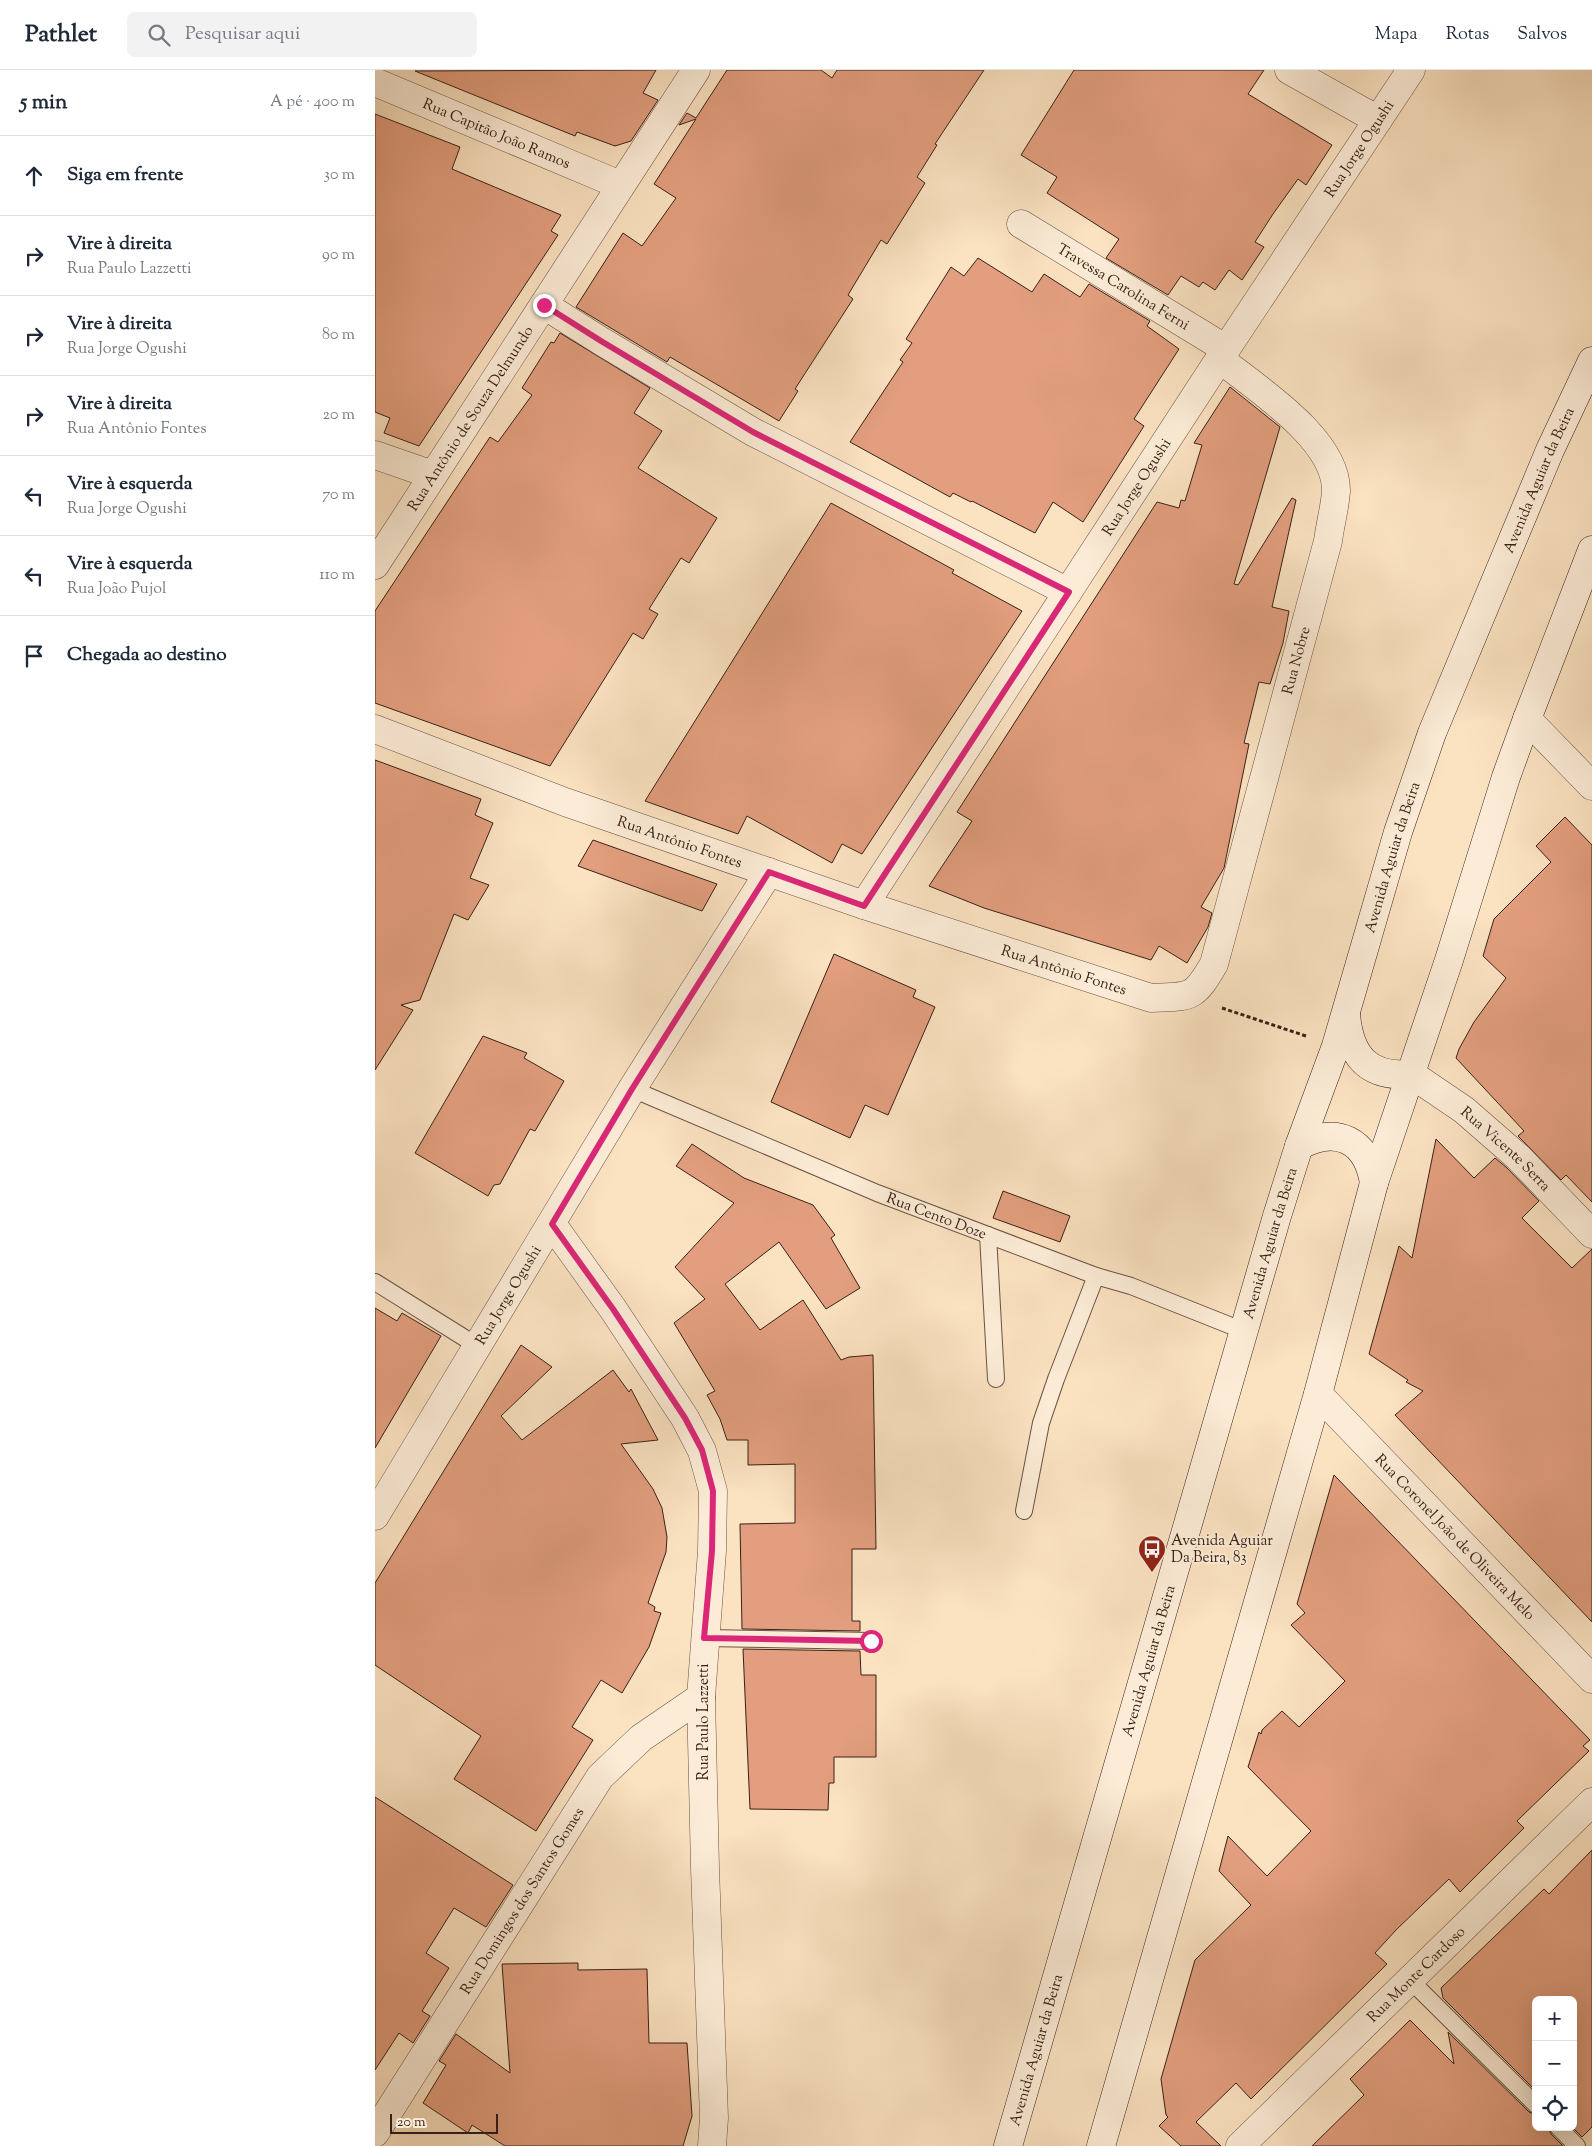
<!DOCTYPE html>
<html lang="pt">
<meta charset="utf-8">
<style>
:root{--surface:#fff;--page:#f2f2f3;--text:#1f2937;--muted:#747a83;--line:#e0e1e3}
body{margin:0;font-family:"Sorts Mill Goudy",serif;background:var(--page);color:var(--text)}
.controls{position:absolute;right:15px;bottom:15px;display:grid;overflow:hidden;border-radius:8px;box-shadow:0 5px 20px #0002}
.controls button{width:45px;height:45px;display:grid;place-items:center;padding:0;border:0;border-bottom:1px solid var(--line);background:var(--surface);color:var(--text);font:25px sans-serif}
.scale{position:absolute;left:15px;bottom:12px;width:108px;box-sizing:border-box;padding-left:5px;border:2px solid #392117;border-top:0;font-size:14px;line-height:18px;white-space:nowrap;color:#392117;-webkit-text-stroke:4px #fcecd7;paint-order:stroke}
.stop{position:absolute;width:15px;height:15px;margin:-11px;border:4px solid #db2777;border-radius:50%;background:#fff}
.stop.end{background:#db2777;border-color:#fff;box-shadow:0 1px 5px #0008}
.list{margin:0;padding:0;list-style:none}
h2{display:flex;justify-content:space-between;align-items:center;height:65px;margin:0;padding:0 20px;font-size:21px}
h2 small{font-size:16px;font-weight:400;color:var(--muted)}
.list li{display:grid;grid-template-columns:32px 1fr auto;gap:15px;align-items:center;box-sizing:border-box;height:80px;padding:0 20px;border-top:1px solid var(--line)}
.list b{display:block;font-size:19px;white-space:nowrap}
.list p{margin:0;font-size:16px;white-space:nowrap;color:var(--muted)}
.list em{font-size:16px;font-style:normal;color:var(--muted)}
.icon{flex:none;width:28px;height:28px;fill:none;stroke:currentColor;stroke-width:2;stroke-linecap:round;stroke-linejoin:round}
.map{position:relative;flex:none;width:1217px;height:2076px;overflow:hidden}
header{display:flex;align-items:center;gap:30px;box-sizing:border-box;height:70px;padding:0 25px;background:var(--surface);border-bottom:1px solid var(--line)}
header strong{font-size:24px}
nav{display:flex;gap:28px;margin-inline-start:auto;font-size:18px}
.search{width:350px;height:45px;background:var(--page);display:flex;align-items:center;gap:12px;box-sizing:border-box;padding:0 18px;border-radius:8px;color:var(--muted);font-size:19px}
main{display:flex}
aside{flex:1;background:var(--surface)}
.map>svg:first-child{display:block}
.building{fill:#e29e7e;stroke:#392117}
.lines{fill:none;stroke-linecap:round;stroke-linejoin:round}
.service-casing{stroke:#6a5142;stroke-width:18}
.minor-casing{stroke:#6a5142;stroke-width:29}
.secondary-casing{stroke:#392117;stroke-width:29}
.path{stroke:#392117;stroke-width:3;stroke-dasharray:4 2.5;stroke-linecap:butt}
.service{stroke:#fcecd7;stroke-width:16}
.minor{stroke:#fcecd7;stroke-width:28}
.secondary{stroke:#fcecd7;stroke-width:28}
.route{stroke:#db2777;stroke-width:6}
.labels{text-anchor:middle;stroke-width:4;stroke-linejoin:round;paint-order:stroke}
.street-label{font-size:15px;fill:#392117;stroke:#fcecd7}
.poi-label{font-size:15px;fill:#392117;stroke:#fcecd7;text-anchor:start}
</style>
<header>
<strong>Pathlet</strong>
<div class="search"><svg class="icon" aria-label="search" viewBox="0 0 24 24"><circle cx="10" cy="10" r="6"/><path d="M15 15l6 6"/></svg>Pesquisar aqui</div>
<nav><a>Mapa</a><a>Rotas</a><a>Salvos</a></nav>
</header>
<main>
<aside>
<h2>5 min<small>A pé · 400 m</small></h2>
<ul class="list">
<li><svg class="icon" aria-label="ahead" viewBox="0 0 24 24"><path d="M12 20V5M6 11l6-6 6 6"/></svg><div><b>Siga em frente</b></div><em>30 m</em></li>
<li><svg class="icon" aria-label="right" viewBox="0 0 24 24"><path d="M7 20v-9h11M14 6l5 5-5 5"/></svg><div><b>Vire à direita</b><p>Rua Paulo Lazzetti</p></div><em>90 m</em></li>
<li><svg class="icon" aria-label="right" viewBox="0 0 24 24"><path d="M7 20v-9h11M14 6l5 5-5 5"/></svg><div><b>Vire à direita</b><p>Rua Jorge Ogushi</p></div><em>80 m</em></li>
<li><svg class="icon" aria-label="right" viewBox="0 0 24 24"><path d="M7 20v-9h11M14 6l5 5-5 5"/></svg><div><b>Vire à direita</b><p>Rua Antônio Fontes</p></div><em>20 m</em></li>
<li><svg class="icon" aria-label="left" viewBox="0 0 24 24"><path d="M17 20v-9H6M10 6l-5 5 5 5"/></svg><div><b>Vire à esquerda</b><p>Rua Jorge Ogushi</p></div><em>70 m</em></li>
<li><svg class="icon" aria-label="left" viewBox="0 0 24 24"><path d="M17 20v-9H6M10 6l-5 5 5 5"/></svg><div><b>Vire à esquerda</b><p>Rua João Pujol</p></div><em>110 m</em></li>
<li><svg class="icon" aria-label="arrive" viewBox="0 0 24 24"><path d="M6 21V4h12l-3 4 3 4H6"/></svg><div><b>Chegada ao destino</b></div></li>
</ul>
</aside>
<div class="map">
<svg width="1217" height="2076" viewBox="0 0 1217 2076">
<rect width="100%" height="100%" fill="#fbe2c1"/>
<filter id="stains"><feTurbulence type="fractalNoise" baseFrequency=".004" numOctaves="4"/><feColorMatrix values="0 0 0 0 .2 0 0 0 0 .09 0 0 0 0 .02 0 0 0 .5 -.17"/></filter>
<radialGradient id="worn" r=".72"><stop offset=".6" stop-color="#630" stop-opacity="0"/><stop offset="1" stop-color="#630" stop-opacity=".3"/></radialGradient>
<path class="building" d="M281,0l-13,23 15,7 -27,41 -16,5 -38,-14 -2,4 -160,-65z
M352,0h94l11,8 5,-8h147l-49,74 2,1 -20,32 8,6 -38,61 -6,-4 -33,55 5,4 -58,90 3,2 -19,30 -109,-64 -3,5 -91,-55 47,-74 19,13 34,-48 -22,-14 42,-65 -17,6 8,-12 9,5z
M699,0h190l-16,24 84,51 -26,40 -8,-6 -25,35 -18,28 9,5 -22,33 -13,-10 -14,20 -12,-8 -4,5 -18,-11 -13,19 -62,-37 13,-19 -72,-46 10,-16 -36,-22z
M0,44l85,33 -8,22 109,46 -10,16 7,4 -139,211 -35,-13 6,-15 -15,-6z
M603,188l54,34 12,-18 36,23 9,-13 61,37 -3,5 32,23 -45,70 10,7 -61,96 -30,-20 -18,31 -63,-32 -1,1 -18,-9 -3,4 -100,-55 53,-80 -3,-2 12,-17 -6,-4 45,-72 13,9z
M185,263l90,55 -16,25 28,18 -24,37 79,50 -28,45 -8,-5 -32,51 9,5 -15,25 -10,-6 -83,133 -175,-63v-92l115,-174 8,5 34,-47 -10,-7 29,-46 3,1z
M855,317l50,40 -46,157 4,1 54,-87 4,2 -24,107 17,4 -6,32 -13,41 -11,-2 -15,61 5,1 -25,124 -23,39 11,6 -4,14 -21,36 -28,-17 -8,14 -167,-52 -55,-22 43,-65 -15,-9 200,-310 22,6 2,-8 4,1 17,-56 -8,-2z
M456,433l123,67 -2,3 70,38 -160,243 -20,-10 -10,19 -85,-47 -9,18 -93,-33z
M0,690l106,39 -6,16 18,8 -23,55 19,7 -21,35 -14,-6 -34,86 -19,5 12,5 -38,60z
M1190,747l27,28v357l-26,-27 -5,5 -43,-44 6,-5 -68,-73 3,-9 15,-27 32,-44 -23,-22 11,-37 57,-57 -15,-16z
M218,770l124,44 -15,27 -124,-45z
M459,884l82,36 -3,7 22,10 -47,108 -23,-10 -15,33 -79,-36z
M108,966l44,17 -3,5 40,23 -29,50 -5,-2 -30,55 -6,1 -6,11 -73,-43z
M1061,1069l38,39 21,-20 12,10 32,33 -17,17 50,50 20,-19v373l-197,-207 28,-24 -17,-9 2,-2 -39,-26 30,-108 13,12z
M317,1074l52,34 69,27 22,30 -4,3 29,50 -34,21 -47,-67 -54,42 35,46 43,-30 38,60 8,-3 24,-2 3,194h-24v72h8v10l-118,-2 -2,-105 55,-1v-59l-47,1v-25h-21l-7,-21 -13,-24 8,-4 -41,-68 31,-24 -30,-32 59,-64 -58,-37z
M628,1121l67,25 -10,26 -67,-24z
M0,1238l22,13 5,-8 39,23 -66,112z
M146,1275l31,22 -51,49 21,24 91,-70 16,22 2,-3 27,51 -37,4 32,45 9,19 5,29 -1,15 -18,51 7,4 -1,4 7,2 -12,34 -27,46 -21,-13 -29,47 21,13 -57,91 -82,-52 27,-43 -106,-71v-82z
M959,1405l256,265 -7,6 6,5 -72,70 7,7 -64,64 -11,-13 -53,51 -21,23 12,11 -136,135 -15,-16 -40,39 25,24h-40l-22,-20 9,-9 -2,-2 -5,-36 34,-119 56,-55 -32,-34 9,-35 39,40 44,-45 -63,-64 11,-35 2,2 1,-4 20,-19 17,16 46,-46 -54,-56 14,-12 -8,-9z
M368,1579l117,2 1,24h15v82h-42v26h-5l-1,27 -78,-1z
M0,1727l138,88 -27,42 -32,-19 -28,45 23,15 -27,43 8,5 -17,27 -14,-10 -24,37z
M1217,1780v277l-10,10 -10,-10 1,-127h-37v91l-93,-93 -2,-10 103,-99 5,5z
M203,1893v7l69,-1 2,74h38l5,73 -9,30h-178l-33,-21 -4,8 -45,-30 23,-38 -7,-4 17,-27 54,39 -8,-109z
M1035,1950l44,44 -6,-32 81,80 7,3v12h12l3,7 12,12h-251l52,-51 -14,-16z"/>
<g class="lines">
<g class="service-casing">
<g id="service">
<path id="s1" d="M257,1019l245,104 219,83 35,10 113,45"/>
<path d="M613,1165l8,144"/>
<path d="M0,1212l104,65"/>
<path d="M649,1441l17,-88 15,-44 40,-103"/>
<path d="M329,1568l167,3"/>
<path d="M1035,1910l126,125"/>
<path d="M1183,2057l19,19"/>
</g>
</g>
<g class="minor-casing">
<g id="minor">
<path d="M914,0l89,50"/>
<path id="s2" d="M0,12l245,103"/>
<path id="s3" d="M646,154l205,125"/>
<path d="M169,235l57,36 152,91 315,160"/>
<path d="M0,385l58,20"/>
<path id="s4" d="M0,495l321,-495"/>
<path d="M1152,649l65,67"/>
<path id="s5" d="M0,659l190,73 299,103 287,93c40,-2 42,2 63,-34l114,-423c2,-16 7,-34 8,-50 1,-52 -79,-102 -116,-132"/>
<path id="s6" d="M489,835l362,-556 185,-279"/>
<path id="s7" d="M1036,1004l53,36 54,47 74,77"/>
<path d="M177,1154l61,85 72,109 17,33 11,40 -1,60 -11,146 4,171 9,250 -2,28"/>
<path id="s8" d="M943,1324l274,285"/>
<path id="s9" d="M0,1446l257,-427 137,-217"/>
<path id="s10" d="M0,2063l225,-356 41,-39 60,-41"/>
<path id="s11" d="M865,2076l352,-344"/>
</g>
</g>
<g class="secondary-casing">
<g id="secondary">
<path d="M971,945c4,41 22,63 65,59"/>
<path d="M924,1076c38,-21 68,-6 75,37"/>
<path id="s12" d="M633,2076l269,-930 22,-70 37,-100 62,-214 34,-99 118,-283 42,-89"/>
<path d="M726,2076l217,-752 56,-211 75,-223 57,-183 21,-58 65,-169"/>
</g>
</g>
<path class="path" d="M847,938l84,28"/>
<use href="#service" class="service"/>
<use href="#minor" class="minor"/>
<use href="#secondary" class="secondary"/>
</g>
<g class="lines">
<path class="route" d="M169,235l57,36 152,91 316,160 -205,314 -95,-34 -137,217 -80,135 61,85 72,109 17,32 11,41 -1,60 -8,87 167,3"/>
</g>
<defs>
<g id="bus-pin" transform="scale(1.4375)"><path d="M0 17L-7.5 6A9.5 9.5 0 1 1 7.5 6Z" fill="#8f2418" stroke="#fcecd7"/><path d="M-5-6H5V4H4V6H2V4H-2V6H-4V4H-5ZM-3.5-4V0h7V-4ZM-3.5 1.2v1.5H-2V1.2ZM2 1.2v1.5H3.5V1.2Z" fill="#fff"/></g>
</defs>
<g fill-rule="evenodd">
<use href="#bus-pin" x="777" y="1479"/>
</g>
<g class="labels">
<g class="street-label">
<text dy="5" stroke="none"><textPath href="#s2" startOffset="132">Rua Capitão João Ramos</textPath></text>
<text dy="5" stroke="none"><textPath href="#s6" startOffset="904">Rua Jorge Ogushi</textPath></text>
<text dy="5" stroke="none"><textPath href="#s3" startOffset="120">Travessa Carolina Ferni</textPath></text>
<text dy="5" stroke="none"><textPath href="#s4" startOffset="175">Rua Antônio de Souza Delmundo</textPath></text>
<text dy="5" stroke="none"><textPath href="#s12" startOffset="1750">Avenida Aguiar da Beira</textPath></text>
<text dy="5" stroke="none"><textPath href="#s6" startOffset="499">Rua Jorge Ogushi</textPath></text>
<text dy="5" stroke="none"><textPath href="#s5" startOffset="1214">Rua Nobre</textPath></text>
<text dy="5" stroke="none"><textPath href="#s5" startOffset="325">Rua Antônio Fontes</textPath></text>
<text dy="5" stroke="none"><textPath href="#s12" startOffset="1345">Avenida Aguiar da Beira</textPath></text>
<text dy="5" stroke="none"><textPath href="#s5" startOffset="730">Rua Antônio Fontes</textPath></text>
<text dy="5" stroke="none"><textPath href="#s7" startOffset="121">Rua Vicente Serra</textPath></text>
<text dy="5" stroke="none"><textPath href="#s1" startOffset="330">Rua Cento Doze</textPath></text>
<text dy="5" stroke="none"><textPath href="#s12" startOffset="940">Avenida Aguiar da Beira</textPath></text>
<text dy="5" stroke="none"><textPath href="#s9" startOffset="258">Rua Jorge Ogushi</textPath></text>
<text dy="5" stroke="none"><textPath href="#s8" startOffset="198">Rua Coronel João de Oliveira Melo</textPath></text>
<text dy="5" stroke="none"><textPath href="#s12" startOffset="505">Avenida Aguiar da Beira</textPath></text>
<text transform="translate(328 1652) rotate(-90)" y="5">Rua Paulo Lazzetti</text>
<text dy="5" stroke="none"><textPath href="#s10" startOffset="275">Rua Domingos dos Santos Gomes</textPath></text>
<text dy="5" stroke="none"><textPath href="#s11" startOffset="246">Rua Monte Cardoso</textPath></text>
<text dy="5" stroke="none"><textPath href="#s12" startOffset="100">Avenida Aguiar da Beira</textPath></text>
</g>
<g class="poi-label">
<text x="796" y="1475">Avenida Aguiar<tspan x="796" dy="17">Da Beira, 83</tspan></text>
</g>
</g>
<rect width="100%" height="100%" filter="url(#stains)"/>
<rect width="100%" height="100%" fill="url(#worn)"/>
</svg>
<div class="controls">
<button>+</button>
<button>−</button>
<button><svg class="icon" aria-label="locate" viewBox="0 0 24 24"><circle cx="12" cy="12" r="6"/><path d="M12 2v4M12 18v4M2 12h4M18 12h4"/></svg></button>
</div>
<div class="scale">20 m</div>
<div class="stop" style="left:496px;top:1571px"></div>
<div class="stop end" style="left:169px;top:235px"></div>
</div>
</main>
